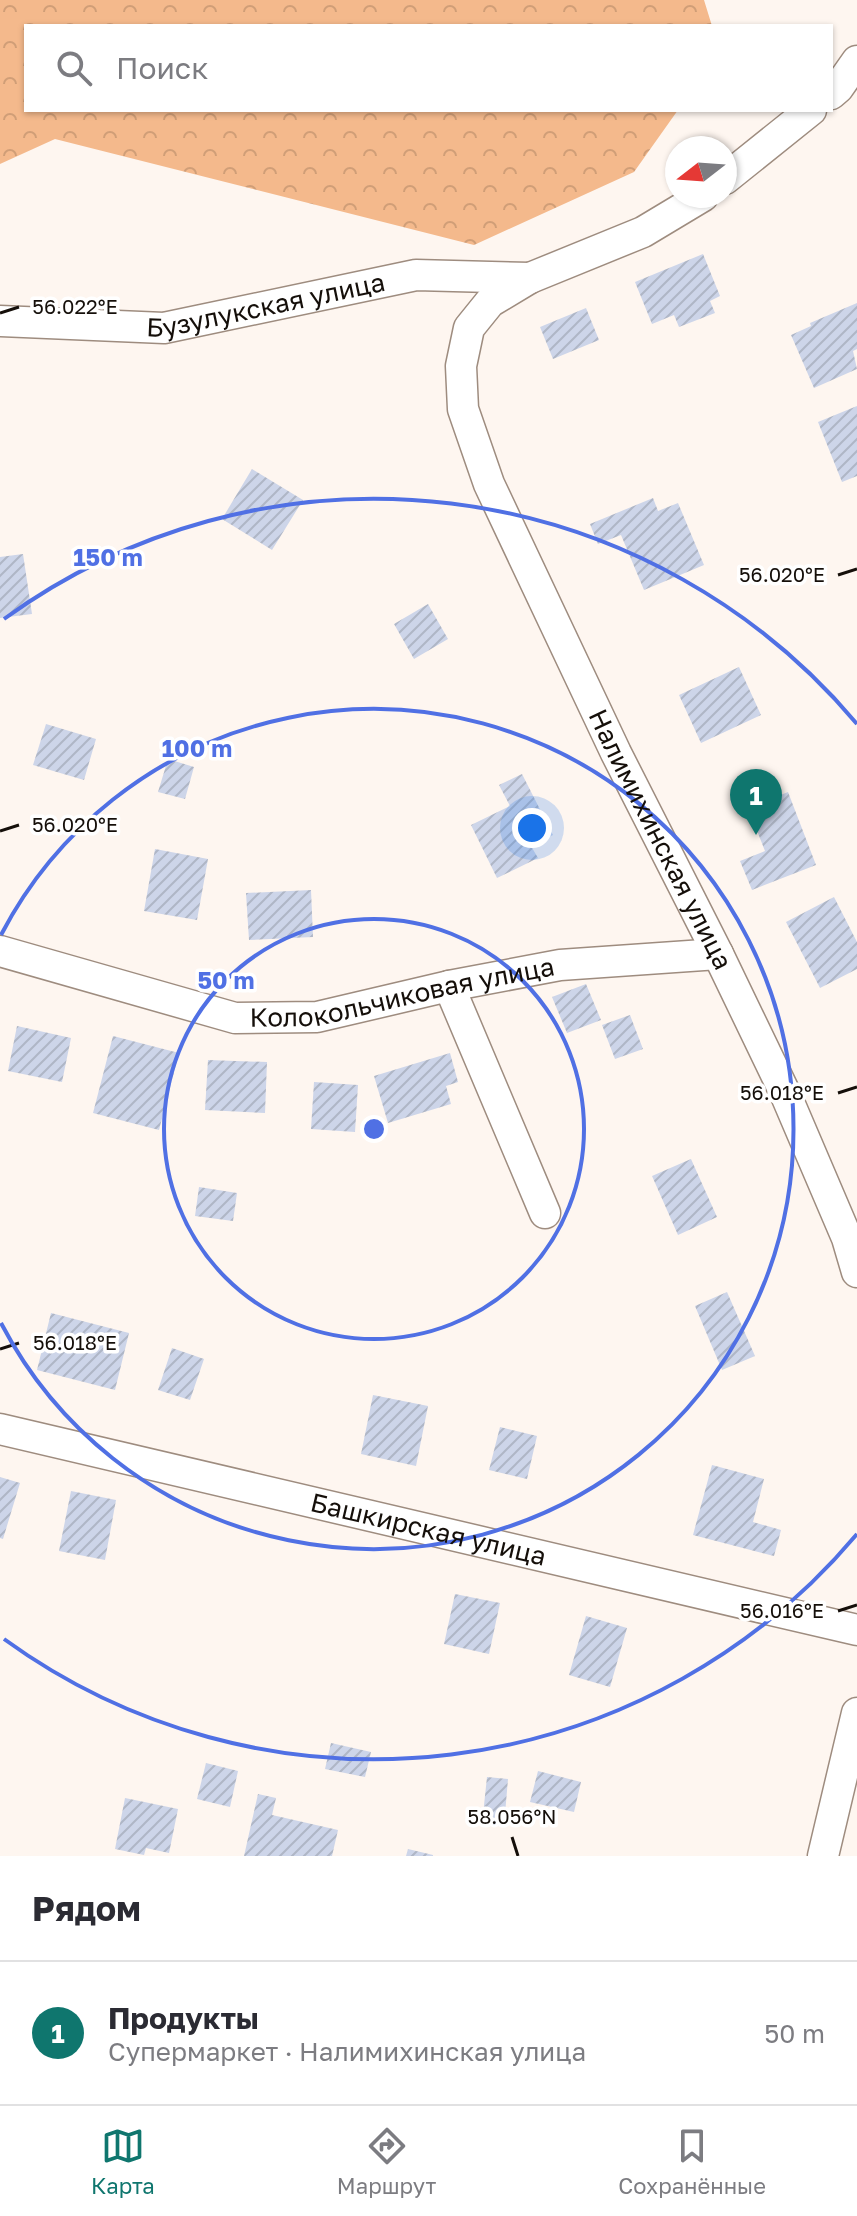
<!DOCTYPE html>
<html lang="ru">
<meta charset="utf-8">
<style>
:root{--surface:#fff;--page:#f2f2f3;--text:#2b2b33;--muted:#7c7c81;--line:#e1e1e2;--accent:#0f766e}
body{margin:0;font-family:"Golos Text",sans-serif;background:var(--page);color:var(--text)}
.compass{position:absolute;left:665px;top:136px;width:72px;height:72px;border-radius:50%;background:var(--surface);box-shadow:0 2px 6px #0004;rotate:253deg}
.you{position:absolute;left:532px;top:828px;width:28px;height:28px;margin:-20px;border:6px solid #fff;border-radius:50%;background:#1a73e8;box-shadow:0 0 0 12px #1a73e833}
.badge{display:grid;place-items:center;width:52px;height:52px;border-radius:50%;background:var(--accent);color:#fff;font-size:26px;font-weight:700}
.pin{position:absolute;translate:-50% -66px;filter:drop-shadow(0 2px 4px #0008)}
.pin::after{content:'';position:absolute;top:42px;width:28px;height:24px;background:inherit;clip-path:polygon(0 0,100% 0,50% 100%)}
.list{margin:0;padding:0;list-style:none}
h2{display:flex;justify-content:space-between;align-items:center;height:104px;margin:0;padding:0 32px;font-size:34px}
h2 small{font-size:26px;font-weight:400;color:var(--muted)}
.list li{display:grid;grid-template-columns:52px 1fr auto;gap:24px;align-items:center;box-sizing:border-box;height:144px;padding:0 32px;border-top:2px solid var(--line)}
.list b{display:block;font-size:30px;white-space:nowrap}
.list p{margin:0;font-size:26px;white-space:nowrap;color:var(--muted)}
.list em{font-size:26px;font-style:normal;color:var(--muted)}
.icon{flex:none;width:44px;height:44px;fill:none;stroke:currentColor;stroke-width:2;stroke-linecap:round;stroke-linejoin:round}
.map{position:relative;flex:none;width:857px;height:1856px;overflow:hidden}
.search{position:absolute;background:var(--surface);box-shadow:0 2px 6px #0004;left:24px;right:24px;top:24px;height:88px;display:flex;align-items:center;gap:20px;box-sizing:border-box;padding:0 28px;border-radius:0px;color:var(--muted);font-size:30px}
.sheet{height:248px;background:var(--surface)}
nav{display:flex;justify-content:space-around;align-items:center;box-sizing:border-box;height:112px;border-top:2px solid var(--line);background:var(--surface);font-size:22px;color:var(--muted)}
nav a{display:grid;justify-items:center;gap:4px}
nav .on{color:var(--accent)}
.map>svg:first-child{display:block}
.forest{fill:url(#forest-crowns)}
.building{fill:url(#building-hatch)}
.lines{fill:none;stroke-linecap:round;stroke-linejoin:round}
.minor-casing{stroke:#9e8c7f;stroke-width:33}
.minor{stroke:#fff;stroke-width:30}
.ticks{fill:none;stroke:#150f0a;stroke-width:3}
.ring{fill:none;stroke:#5070e4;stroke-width:4}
.labels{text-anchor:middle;stroke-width:7;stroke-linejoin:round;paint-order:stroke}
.street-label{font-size:26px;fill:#150f0a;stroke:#fff}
.ticks-label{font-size:20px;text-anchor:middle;fill:#150f0a;stroke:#fff;stroke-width:7;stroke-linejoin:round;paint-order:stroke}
.centre{fill:#5070e4;stroke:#fff;stroke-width:4}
.ring-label{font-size:24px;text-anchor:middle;font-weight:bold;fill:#5070e4;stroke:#fff;stroke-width:7;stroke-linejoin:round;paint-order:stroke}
</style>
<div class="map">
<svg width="857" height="1856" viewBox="0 0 857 1856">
<defs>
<pattern id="forest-crowns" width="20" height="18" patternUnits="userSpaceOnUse" patternTransform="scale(2)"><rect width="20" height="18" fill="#f4b98c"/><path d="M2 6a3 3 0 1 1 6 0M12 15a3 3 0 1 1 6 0" fill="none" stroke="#d09e77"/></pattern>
<pattern id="building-hatch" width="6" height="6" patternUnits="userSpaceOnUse" patternTransform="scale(2)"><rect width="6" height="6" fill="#cdd5e9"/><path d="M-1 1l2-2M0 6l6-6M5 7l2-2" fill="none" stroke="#afb6c6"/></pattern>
</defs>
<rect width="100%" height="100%" fill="#fef6f0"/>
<path class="forest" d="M0,0h704l8,26h-686v84h652l-44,62 -160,73 -419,-106 -55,25z"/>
<path class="building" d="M703,254l17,42 -10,5 5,12 -36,14 -5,-12 -22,9 -17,-42z
M857,303v46l-4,2 4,18 -43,19 -23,-53 20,-9 -1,-3z
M586,308l13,32 -46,19 -13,-32z
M857,406v70l-15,6 -24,-60z
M252,469l51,31 -31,50 -50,-31z
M653,498l5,13 20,-8 26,62 -60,25 -23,-55 -23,9 -8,-20z
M23,554l9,60 -32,4v-61z
M428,604l20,35 -34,20 -20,-35z
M739,667l22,48 -60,28 -22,-48z
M46,724l50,15 -12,41 -51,-15z
M168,759l26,8 -9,32 -27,-7z
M522,774l31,61 -22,11 7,12 -41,20 -26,-53 39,-19 -11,-21z
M788,792l28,73 -64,25 -12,-29 25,-10 -17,-43z
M155,849l53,10 -11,61 -53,-9z
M311,890l2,47 -64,3 -3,-47z
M834,897l23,45v27l-37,19 -34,-66z
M586,984l15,36 -34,13 -15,-36z
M630,1015l13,34 -28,10 -13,-34z
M17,1026l54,12 -9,44 -54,-11z
M113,1036l66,17 -20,77 -66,-17z
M450,1053l8,29 -12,4 5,18 -63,19 -14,-47z
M208,1060l59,2 -2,51 -60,-3z
M314,1082l44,3 -3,47 -44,-3z
M691,1159l26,58 -39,18 -26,-59z
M199,1187l38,6 -4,28 -38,-5z
M727,1292l28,64 -33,14 -27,-64z
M51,1313l78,20 -14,57 -78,-20z
M172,1348l32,11 -14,41 -32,-10z
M373,1395l55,11 -12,60 -55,-12z
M500,1427l37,9 -10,43 -38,-9z
M712,1465l52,14 -11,43 28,8 -7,26 -81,-21z
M0,1477l20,6 -17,56 -3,-1z
M71,1491l45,9 -11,60 -46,-9z
M455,1594l45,9 -11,51 -45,-10z
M586,1616l41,12 -17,59 -41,-12z
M331,1743l40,9 -6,25 -40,-8z
M206,1763l32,8 -8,36 -33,-8z
M538,1771l43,11 -7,30 -44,-10z
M487,1777l21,2 -4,47 -22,-2z
M258,1794l18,4 -4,17 66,15 -6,26h-88z
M125,1798l53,11 -9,44 -23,-5 -2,7 -29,-6z
M408,1849l25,6v1h-27z"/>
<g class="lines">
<g class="minor-casing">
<g id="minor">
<path d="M831,94l7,-6 19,-27"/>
<path d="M725,179l86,-69"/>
<path id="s1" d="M703,196l-60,36 -113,46 -40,24 -21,26 -8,38 2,43 26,75 127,269 102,201 67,139 62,145 10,34"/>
<path id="s2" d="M0,321l164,7 252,-53 114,3"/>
<path id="s3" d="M0,951l235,67 82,-1 132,-31 111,-21 158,-11"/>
<path d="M449,986l96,227"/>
<path id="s4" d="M0,1429l857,201"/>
<path d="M823,1856l34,-143"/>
</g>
</g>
<use href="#minor" class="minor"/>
</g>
<path class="ticks" d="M0,313l19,-6M838,575l19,-6M0,831l19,-6M838,1093l19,-6M0,1349l19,-6M838,1611l19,-6M512,1837l6,19"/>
<g class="ring">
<circle cx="374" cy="1129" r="210"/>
<path d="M1 935A420 420 0 1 1 1 1323"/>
<path d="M857 1534A630 630 0 0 1 4 1639M4 619A630 630 0 0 1 857 724"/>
</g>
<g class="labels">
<g class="street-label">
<text dy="9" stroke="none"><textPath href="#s2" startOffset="268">Бузулукская улица</textPath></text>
<text dy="9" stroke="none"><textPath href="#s1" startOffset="828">Налимихинская улица</textPath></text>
<text dy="9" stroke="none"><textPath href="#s3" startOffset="414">Колокольчиковая улица</textPath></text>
<text dy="9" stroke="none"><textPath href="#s4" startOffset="440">Башкирская улица</textPath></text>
</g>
</g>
<g class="ticks-label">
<text x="75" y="314">56.022°E</text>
<text x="782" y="582">56.020°E</text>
<text x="75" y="832">56.020°E</text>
<text x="782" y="1100">56.018°E</text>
<text x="75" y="1350">56.018°E</text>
<text x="782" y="1618">56.016°E</text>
<text x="512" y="1824">58.056°N</text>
</g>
<circle cx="374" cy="1129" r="12" class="centre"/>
<g class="ring-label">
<text x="108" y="566">150 m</text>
<text x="197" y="757">100 m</text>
<text x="226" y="989">50 m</text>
</g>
</svg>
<svg class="compass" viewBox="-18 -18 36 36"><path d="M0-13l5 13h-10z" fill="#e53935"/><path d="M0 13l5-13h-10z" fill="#7c7c81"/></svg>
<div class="you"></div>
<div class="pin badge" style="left:756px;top:835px">1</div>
<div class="search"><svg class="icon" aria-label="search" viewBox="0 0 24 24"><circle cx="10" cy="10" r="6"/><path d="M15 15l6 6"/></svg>Поиск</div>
</div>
<section class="sheet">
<h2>Рядом<small></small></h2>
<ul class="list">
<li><span class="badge">1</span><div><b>Продукты</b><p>Супермаркет · Налимихинская улица</p></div><em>50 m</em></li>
</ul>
</section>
<nav>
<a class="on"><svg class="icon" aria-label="map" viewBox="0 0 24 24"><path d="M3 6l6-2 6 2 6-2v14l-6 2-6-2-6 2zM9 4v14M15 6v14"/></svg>Карта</a>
<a><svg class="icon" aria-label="directions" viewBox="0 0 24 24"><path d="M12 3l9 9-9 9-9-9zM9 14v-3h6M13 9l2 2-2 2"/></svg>Маршрут</a>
<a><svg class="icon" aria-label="saved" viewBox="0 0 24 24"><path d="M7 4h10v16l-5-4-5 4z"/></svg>Сохранённые</a>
</nav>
